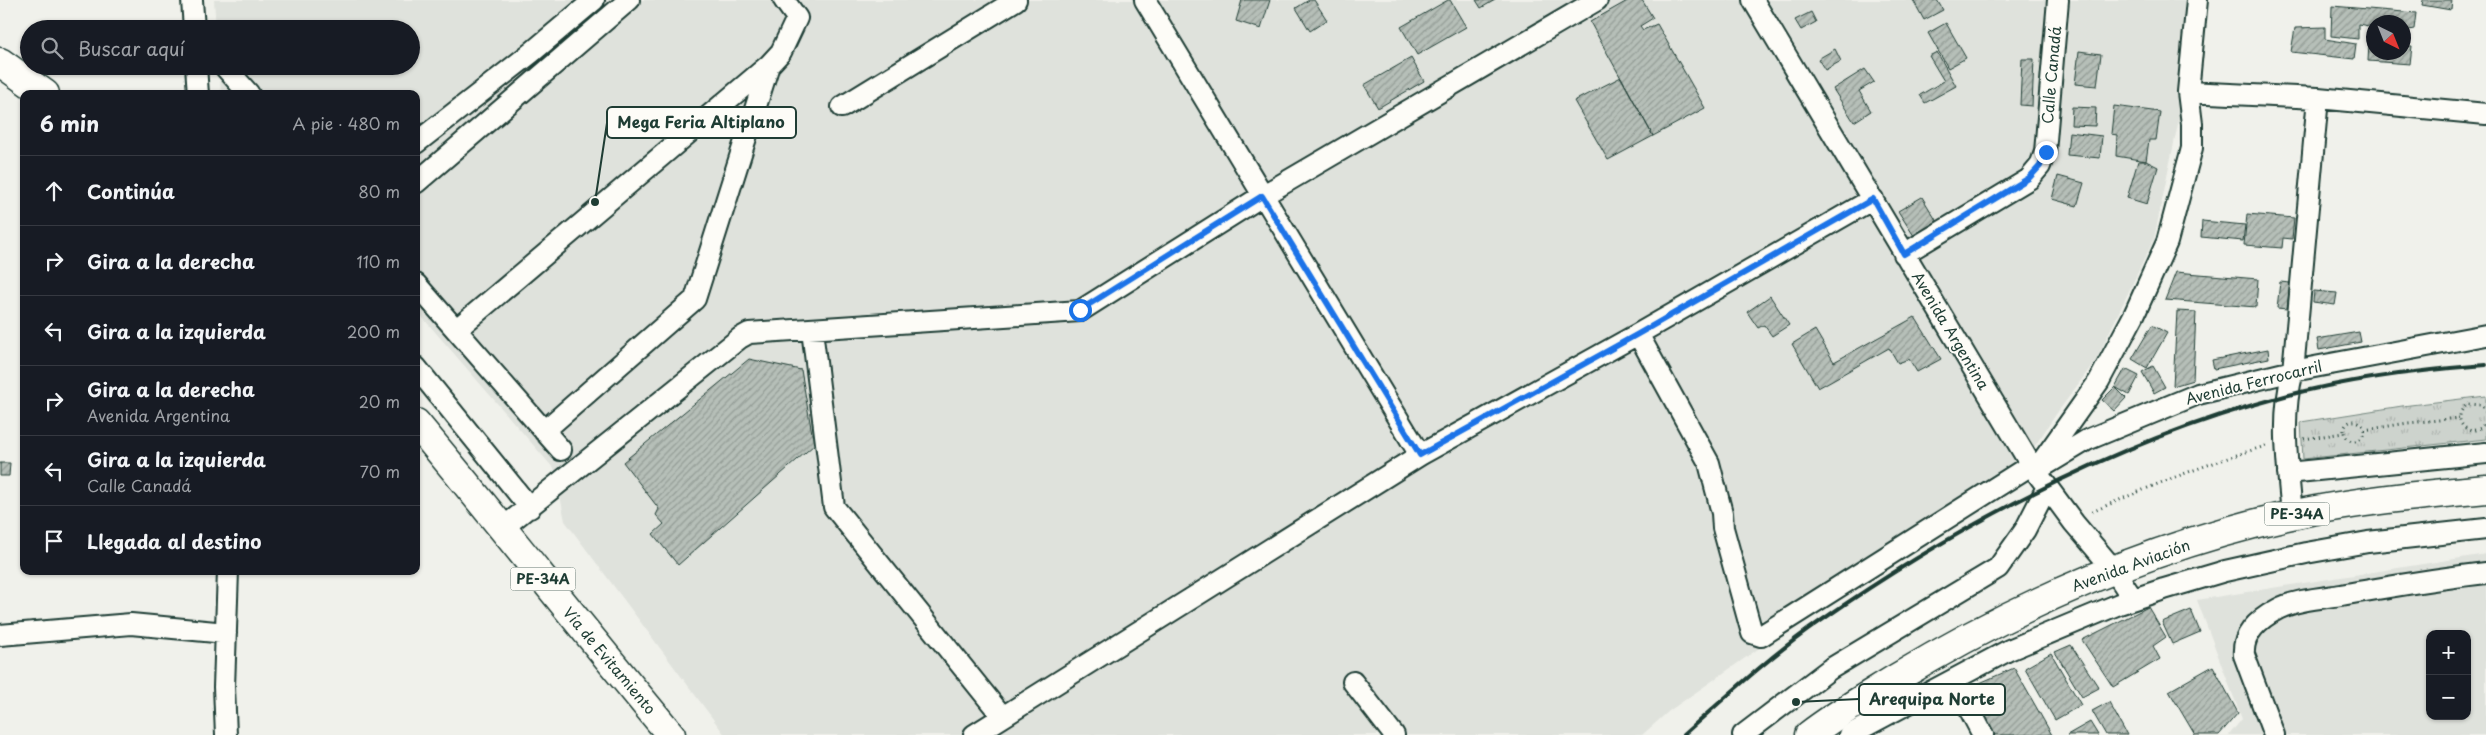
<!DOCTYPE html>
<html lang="es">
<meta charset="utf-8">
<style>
:root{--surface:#171b24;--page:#242831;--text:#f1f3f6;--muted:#9ea1a6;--line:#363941}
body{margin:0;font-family:"Playpen Sans",sans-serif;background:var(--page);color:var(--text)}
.controls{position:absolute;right:15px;bottom:15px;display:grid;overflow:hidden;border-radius:10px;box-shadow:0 1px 4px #0004}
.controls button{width:45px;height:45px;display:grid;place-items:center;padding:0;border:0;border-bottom:1px solid var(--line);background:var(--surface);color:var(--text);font:25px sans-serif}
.compass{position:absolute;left:2366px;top:15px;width:45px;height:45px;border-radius:50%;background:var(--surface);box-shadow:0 1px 4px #0004;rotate:137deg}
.stop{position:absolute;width:15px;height:15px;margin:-11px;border:4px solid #1a73e8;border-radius:50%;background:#fff}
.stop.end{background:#1a73e8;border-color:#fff;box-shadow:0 1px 5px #0008}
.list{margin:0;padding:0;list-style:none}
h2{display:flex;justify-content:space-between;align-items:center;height:65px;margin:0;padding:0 20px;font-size:21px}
h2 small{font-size:16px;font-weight:400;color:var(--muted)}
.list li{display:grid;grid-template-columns:32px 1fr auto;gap:15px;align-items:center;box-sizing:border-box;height:70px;padding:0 20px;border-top:1px solid var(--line)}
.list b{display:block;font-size:19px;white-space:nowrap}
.list p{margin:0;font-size:16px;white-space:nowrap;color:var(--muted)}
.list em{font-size:16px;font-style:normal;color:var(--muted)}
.icon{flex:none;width:28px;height:28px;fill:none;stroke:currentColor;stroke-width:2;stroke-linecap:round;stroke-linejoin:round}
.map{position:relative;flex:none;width:2486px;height:735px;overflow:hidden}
.search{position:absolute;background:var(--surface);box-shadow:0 1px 4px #0004;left:20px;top:20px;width:400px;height:55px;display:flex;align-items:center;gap:12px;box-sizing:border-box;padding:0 18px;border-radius:28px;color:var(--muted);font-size:19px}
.panel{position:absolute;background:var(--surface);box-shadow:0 1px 4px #0004;left:20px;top:90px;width:400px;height:485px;border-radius:10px}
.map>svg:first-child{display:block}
.built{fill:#dfe2dc;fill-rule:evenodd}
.grass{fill:url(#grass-tufts);stroke:#768880}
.building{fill:url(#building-hatch);stroke:#1f3d34}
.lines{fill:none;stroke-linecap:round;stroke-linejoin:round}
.minor-casing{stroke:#1f3d34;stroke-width:24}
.highway-casing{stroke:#1f3d34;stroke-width:31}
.path{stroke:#1f3d34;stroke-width:3;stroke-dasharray:1 4;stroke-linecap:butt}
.minor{stroke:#fdfcf7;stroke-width:20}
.highway{stroke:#fdfcf7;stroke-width:28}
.rail{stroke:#1f3d34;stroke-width:4}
.route{stroke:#1a73e8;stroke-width:6}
.labels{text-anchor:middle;stroke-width:4;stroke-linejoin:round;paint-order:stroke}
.shield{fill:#fdfcf7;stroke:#62766e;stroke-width:1}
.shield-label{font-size:14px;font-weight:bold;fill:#1f3d34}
.street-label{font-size:15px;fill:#1f3d34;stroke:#fdfcf7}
.leader{fill:none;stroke:#1f3d34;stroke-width:2}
.callout-dot{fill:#1f3d34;stroke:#fdfcf7;stroke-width:2}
.callout{fill:#fdfcf7;stroke:#1f3d34;stroke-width:2}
.callout-label{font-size:16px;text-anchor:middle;font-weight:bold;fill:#1f3d34}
</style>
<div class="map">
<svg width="2486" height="735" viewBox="0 0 2486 735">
<defs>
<pattern id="grass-tufts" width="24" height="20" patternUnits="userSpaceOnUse" patternTransform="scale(1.25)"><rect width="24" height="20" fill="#cdd3cd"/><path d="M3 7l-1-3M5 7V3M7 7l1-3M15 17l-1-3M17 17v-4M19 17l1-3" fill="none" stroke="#b0b6b1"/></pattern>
<pattern id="building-hatch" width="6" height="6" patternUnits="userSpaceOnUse" patternTransform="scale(1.25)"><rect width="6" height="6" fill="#b6bfb8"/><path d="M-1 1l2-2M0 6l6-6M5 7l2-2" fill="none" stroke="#939c96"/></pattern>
</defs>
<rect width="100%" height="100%" fill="#f0f1eb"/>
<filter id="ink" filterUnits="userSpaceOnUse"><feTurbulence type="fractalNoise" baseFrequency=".02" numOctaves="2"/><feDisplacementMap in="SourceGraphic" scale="10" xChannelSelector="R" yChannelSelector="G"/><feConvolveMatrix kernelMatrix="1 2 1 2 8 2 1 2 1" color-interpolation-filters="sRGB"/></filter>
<g filter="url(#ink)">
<path class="built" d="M214,0h1977l-8,100 -29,139 -58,121 -39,53 -41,61 -73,46 -274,191 -27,24h-917l-160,-214 -10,-51 -139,-160v-216h-195l-2,-28h192v-37h-195z
M2486,554v181h-257l13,-16 -45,-119zM2430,634h37v82h-37z"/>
<path class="grass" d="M2486,396v43l-183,20 -2,-37 101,-16z"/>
<path class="building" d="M1242,0h28l-9,29 -25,-8z
M1309,0h5l13,20 -17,11 -14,-23z
M1448,0h2l16,27 -49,28 -16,-28z
M1476,0h19l-14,8z
M1629,0h13l11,18 -13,8 3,4 14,-6 48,84 -52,28 -63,-114z
M1913,0h24l6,10 -19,10z
M2423,0h29l-1,10 -29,-5z
M2332,6l84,7 -2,16 -10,2v-9h-30v5l-16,-3v15l-27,-3z
M1811,12l5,10 -15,8 -6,-10z
M1946,23l20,35 -18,10 -20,-35z
M2325,27v12l31,5 -2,15 -63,-7 4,-24z
M2369,43l5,1v8h30v-6h8l-2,18 -42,-3z
M1835,49l6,12 -16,9 -7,-11z
M2079,51l22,3 -4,32 -22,-2z
M1937,52l19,34 -31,17 -5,-8 24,-14 -15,-25z
M1411,58l13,23 -46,27 -14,-23z
M2022,59h12l-2,47 -12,-1z
M1865,69l9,13 -15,9 12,20 -17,11 -21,-33z
M1621,77l32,59 -45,24 -34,-59z
M2114,106l46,6 -4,28h-7l-3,21 -30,-5 1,-21 -6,-1z
M2072,107l24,1 -1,18 -24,-1z
M2069,132l33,4 -2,22 -33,-3z
M2138,161h8l12,6 -11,37 -20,-6z
M2058,176l26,7 -7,23 -25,-7z
M1922,197l17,28 -17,12 -8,-1 -16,-25z
M2247,214l47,4 -2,21 -9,-1 -1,10 -38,-3z
M2202,221l43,4 -2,16 -42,-4z
M2176,272l82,7 -2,28 -91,-7z
M2280,282l10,1 -3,26 -10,-1z
M2314,291l23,2 -2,12 -22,-3z
M1770,296l19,29 -17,11 -8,-11 -6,3 -11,-16z
M2177,311l19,1 -3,68 -20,6z
M1915,317l26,42 -24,13 -8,-13 -11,4 -9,-15 -71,40 -26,-44 23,-14 19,32z
M2152,325l15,8 -20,35 -15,-9z
M2359,332l2,10 -42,8 -2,-11z
M2268,349l1,9 -55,11 -2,-9z
M749,359l52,11 13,75 -136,120 -25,-31 11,-10 -8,-9 3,-6 -36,-47z
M2153,366l12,21 -11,6 -12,-21z
M2125,369l14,7 -10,19 -14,-8z
M2115,387l11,11 -12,13 -12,-11z
M0,463h10l-1,13h-9z
M2148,607l18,30 -13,9 7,13 -47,28 -31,-47z
M2191,610l9,22 -28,12 -10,-22z
M2071,645l28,43 -17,9 -27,-45z
M2051,653l30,52 -26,15 -30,-52z
M2213,666l25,47 -19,22h-24l-26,-44z
M2014,668l38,67h-62l-24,-46z
M2109,702l18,33h-21l-14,-24z
M2090,722l8,13h-31z"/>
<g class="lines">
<g class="minor-casing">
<path id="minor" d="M192,0l2,29
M1145,0l275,455
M1753,0l278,465 43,58 40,47 19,29
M196,66l2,28
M225,67l24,27
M2188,92l9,-92
M842,107l174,-107
M416,143l115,-90 63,-53
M416,183l213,-183
M1904,254l125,-75 11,-13 5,-14 13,-152
M416,284l145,166
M457,329l312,-264
M812,330l22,177 168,209
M1638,334l71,129 13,50 1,15 29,105 9,3 270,-171
M416,367l114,141
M544,431l151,-132 74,-234 12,-13 16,-34 -13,-18
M2044,466l43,-26 111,-46 95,-23 193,-36
M2036,470l63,-89 35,-66 33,-73 25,-94v-24l-4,-32 130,6 168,16
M2288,473l198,-20
M2292,515c-4,-49 -12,-96 1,-144l25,-273
M504,527l236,-189 9,-5 331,-22 182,-115 335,-196
M0,635l131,-11 95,9
M1954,680l29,55
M1353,682l41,53
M226,735l-2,-48 4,-116
M974,735l446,-280 218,-121 235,-135
M1743,735l87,-66 168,-101 27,-38 22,-43
M1849,735l160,-85 110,-46 45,-15 61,-18 81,-18 62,-11 118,-13
M2274,735l-30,-80c-2,-22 15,-36 34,-46 17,-9 43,-11 63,-14 48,-8 97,-17 145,-22"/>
</g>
<g class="highway-casing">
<path id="highway" d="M0,62l45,32
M416,423c86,103 169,209 255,312
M1809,735c27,-21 57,-38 86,-56 122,-74 256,-133 396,-164 64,-14 130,-20 195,-26"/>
</g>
<path class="path" d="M2486,412l-5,-7 -13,-1c-12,8 -11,23 4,27l9,-3 5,-7
M2344 431a10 10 0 1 1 20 0a10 10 0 1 1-20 0Z
M2364,430l44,-7 51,-5
M2304,439l39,-6
M2092,512c58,-26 116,-49 177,-67"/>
<use href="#minor" class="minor"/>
<use href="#highway" class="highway"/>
<path class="rail" d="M1683,735c44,-39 87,-79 136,-113 141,-98 299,-182 466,-226 63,-17 136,-26 201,-31"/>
</g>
</g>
<g class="lines" filter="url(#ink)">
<path class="route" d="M1080,310l182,-114 158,259 218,-121 235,-135 31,55 125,-76 11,-12 6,-14"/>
</g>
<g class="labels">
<g class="shield">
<rect x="2264.5" y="502.5" width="65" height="23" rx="4"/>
<rect x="510.5" y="567.5" width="65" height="23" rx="4"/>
</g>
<g class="shield-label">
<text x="2297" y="519">PE-34A</text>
<text x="543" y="584">PE-34A</text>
</g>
<g class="street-label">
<text transform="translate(2052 75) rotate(-85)" y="5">Calle Canadá</text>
<text transform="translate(1950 331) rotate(59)" y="5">Avenida Argentina</text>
<text transform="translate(2254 383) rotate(-14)" y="5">Avenida Ferrocarril</text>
<text transform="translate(2131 566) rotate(-20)" y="5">Avenida Aviación</text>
<text transform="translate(609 661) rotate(50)" y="5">Vía de Evitamiento</text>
</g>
</g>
<path class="leader" d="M595 202L607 123M1796 702L1859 699"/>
<g class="callout-dot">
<circle cx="595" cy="202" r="5"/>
<circle cx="1796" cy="702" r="5"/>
</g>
<g class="callout">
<rect x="607" y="107" width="189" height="31" rx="5"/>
<rect x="1859" y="684" width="146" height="31" rx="5"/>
</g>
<g class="callout-label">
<text x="701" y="128">Mega Feria Altiplano</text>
<text x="1932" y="705">Arequipa Norte</text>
</g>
</svg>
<div class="controls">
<button>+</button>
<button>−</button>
</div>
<svg class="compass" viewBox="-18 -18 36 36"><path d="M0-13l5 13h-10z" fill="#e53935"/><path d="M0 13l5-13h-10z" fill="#9ea1a6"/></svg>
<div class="stop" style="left:1080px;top:310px"></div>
<div class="stop end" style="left:2046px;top:152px"></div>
<div class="search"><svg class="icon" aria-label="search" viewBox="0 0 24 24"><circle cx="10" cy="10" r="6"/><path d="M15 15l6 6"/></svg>Buscar aquí</div>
<section class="panel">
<h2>6 min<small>A pie · 480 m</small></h2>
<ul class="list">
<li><svg class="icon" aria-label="ahead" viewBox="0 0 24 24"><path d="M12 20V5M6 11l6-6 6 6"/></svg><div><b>Continúa</b></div><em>80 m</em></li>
<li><svg class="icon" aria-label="right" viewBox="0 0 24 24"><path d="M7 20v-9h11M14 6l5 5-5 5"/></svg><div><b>Gira a la derecha</b></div><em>110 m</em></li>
<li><svg class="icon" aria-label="left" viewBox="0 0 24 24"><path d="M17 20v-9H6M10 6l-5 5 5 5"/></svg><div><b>Gira a la izquierda</b></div><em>200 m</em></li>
<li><svg class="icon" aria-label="right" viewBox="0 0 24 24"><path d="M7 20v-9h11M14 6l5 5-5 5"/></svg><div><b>Gira a la derecha</b><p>Avenida Argentina</p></div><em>20 m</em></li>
<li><svg class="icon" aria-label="left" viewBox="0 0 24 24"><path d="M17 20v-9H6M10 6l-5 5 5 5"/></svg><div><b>Gira a la izquierda</b><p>Calle Canadá</p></div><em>70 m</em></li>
<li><svg class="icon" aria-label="arrive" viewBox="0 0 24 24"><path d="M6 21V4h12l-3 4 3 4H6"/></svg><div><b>Llegada al destino</b></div></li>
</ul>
</section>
</div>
